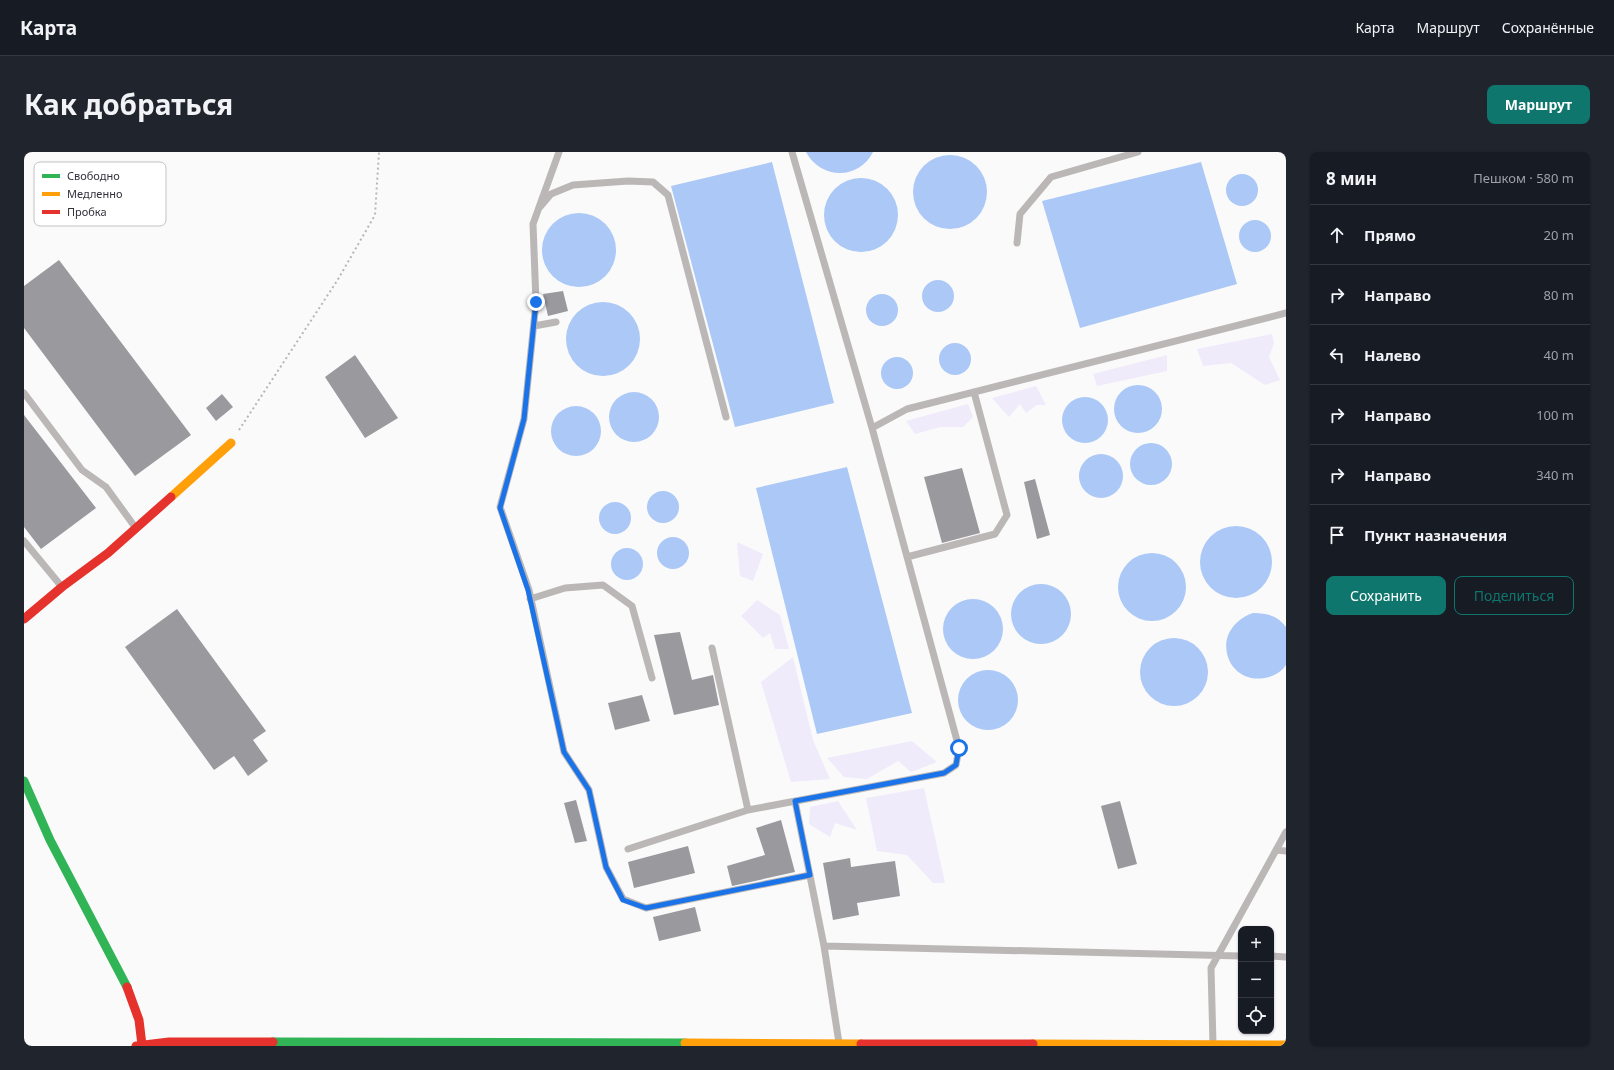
<!DOCTYPE html>
<html lang="ru">
<meta charset="utf-8">
<style>
:root{--surface:#171b24;--page:#20242c;--text:#f1f3f6;--muted:#9ea1a6;--line:#363941;--accent:#0f766e}
body{margin:0;font-family:"Noto Sans",sans-serif;background:var(--page);color:var(--text)}
.controls{position:absolute;right:12px;bottom:12px;display:grid;overflow:hidden;border-radius:8px;box-shadow:0 1px 3px #0004}
.controls button{width:36px;height:36px;display:grid;place-items:center;padding:0;border:0;border-bottom:1px solid var(--line);background:var(--surface);color:var(--text);font:20px sans-serif}
.stop{position:absolute;width:12px;height:12px;margin:-9px;border:3px solid #1a73e8;border-radius:50%;background:#fff}
.stop.end{background:#1a73e8;border-color:#fff;box-shadow:0 1px 4px #0008}
.list{margin:0;padding:0;list-style:none}
h2{display:flex;justify-content:space-between;align-items:center;height:52px;margin:0;padding:0 16px;font-size:17px}
h2 small{font-size:13px;font-weight:400;color:var(--muted)}
.list li{display:grid;grid-template-columns:26px 1fr auto;gap:12px;align-items:center;box-sizing:border-box;height:60px;padding:0 16px;border-top:1px solid var(--line)}
.list b{display:block;font-size:15px;white-space:nowrap}
.list em{font-size:13px;font-style:normal;color:var(--muted)}
.actions{display:flex;gap:8px;padding:12px 16px}
.actions a{flex:1;padding:9px 0;border:1px solid var(--accent);border-radius:8px;text-align:center;font-size:14px;color:var(--accent)}
.actions .main{background:var(--accent);color:#fff}
.icon{flex:none;width:22px;height:22px;fill:none;stroke:currentColor;stroke-width:2;stroke-linecap:round;stroke-linejoin:round}
.map{position:relative;flex:none;width:1262px;height:894px;overflow:hidden;border-radius:8px}
header{display:flex;align-items:center;gap:24px;box-sizing:border-box;height:56px;padding:0 20px;background:var(--surface);border-bottom:1px solid var(--line)}
header strong{font-size:19px}
nav{display:flex;gap:22px;margin-inline-start:auto;font-size:14px}
.intro{display:flex;align-items:center;justify-content:space-between;box-sizing:border-box;height:96px;padding:0 24px}
h1{margin:0;font-size:28px}
.button{padding:10px 18px;border-radius:8px;background:var(--accent);color:#fff;font-size:14px;font-weight:700}
main{display:flex;gap:24px;padding:0 24px}
aside{flex:1;background:var(--surface);border-radius:8px;box-shadow:0 1px 3px #0004}
.map>svg:first-child{display:block}
.green{fill:#efebfb}
.water{fill:#abc8f6}
.building{fill:#99999e}
.lines{fill:none;stroke-linecap:round;stroke-linejoin:round}
.path{stroke:#b8b5b5;stroke-width:2;stroke-dasharray:2 3;stroke-linecap:butt}
.lane{stroke:#bbb7b6;stroke-width:7}
.fast{stroke:#30b455;stroke-width:9}
.slow{stroke:#ff9f0a;stroke-width:9}
.jam{stroke:#e5322d;stroke-width:9}
.route{stroke:#1a73e8;stroke-width:5}
.key{fill:#fff;stroke:#c2c1c4;stroke-width:1}
.key-label{font-size:11px;fill:#33313c}
</style>
<header>
<strong>Карта</strong>
<nav><a>Карта</a><a>Маршрут</a><a>Сохранённые</a></nav>
</header>
<div class="intro"><h1>Как добраться</h1><a class="button">Маршрут</a></div>
<main>
<div class="map">
<svg width="1262" height="894" viewBox="0 0 1262 894">
<rect width="100%" height="100%" fill="#fafafa"/>
<path class="green" d="M1248,182l2,9 -5,14 11,23 -15,5 -34,-22 -28,3 -6,-17z
M1143,203v16l-70,15 -4,-12z
M1012,234l10,19h-9l-11,8 -6,-9 -11,13 -17,-19z
M944,252l5,13 -10,10h-23l-25,7 -9,-13z
M713,390l26,12 -10,27 -13,-5z
M733,448l23,15 9,34h-14l-5,-16 -7,5 -22,-22z
M769,505l20,83 17,39 -39,3 -30,-100z
M888,589l25,21 -26,10 -13,-11 -31,18 -23,-2 -17,-19z
M900,636l21,95h-12l-26,-28 -30,-4 -11,-53z
M814,649l19,29 -22,-7 -5,14 -21,-13 1,-17z"/>
<path class="water" d="M782,0h67c-14,28 -52,28 -67,0z
M889 40a37 37 0 1 1 74 0a37 37 0 1 1-74 0Z
M748,10l62,241 -99,24 -64,-241z
M1177,10l36,122 -157,44 -38,-127z
M1202 38a16 16 0 1 1 32 0a16 16 0 1 1-32 0Z
M800 63a37 37 0 1 1 74 0a37 37 0 1 1-74 0Z
M518 98a37 37 0 1 1 74 0a37 37 0 1 1-74 0Z
M1215 84a16 16 0 1 1 32 0a16 16 0 1 1-32 0Z
M898 144a16 16 0 1 1 32 0a16 16 0 1 1-32 0Z
M842 158a16 16 0 1 1 32 0a16 16 0 1 1-32 0Z
M542 187a37 37 0 1 1 74 0a37 37 0 1 1-74 0Z
M915 207a16 16 0 1 1 32 0a16 16 0 1 1-32 0Z
M857 221a16 16 0 1 1 32 0a16 16 0 1 1-32 0Z
M1090 257a24 24 0 1 1 48 0a24 24 0 1 1-48 0Z
M585 265a25 25 0 1 1 50 0a25 25 0 1 1-50 0Z
M1038 268a23 23 0 1 1 46 0a23 23 0 1 1-46 0Z
M527 279a25 25 0 1 1 50 0a25 25 0 1 1-50 0Z
M1106 312a21 21 0 1 1 42 0a21 21 0 1 1-42 0Z
M1055 324a22 22 0 1 1 44 0a22 22 0 1 1-44 0Z
M823,315l65,246 -95,21 -61,-246z
M623 355a16 16 0 1 1 32 0a16 16 0 1 1-32 0Z
M575 366a16 16 0 1 1 32 0a16 16 0 1 1-32 0Z
M1176 410a36 36 0 1 1 72 0a36 36 0 1 1-72 0Z
M633 401a16 16 0 1 1 32 0a16 16 0 1 1-32 0Z
M587 412a16 16 0 1 1 32 0a16 16 0 1 1-32 0Z
M1094 435a34 34 0 1 1 68 0a34 34 0 1 1-68 0Z
M987 462a30 30 0 1 1 60 0a30 30 0 1 1-60 0Z
M919 477a30 30 0 1 1 60 0a30 30 0 1 1-60 0Z
M1229,461c14,0 25,3 33,14v38c-4,6 -10,10 -17,12 -42,12 -63,-47 -16,-64z
M1116 520a34 34 0 1 1 68 0a34 34 0 1 1-68 0Z
M934 548a30 30 0 1 1 60 0a30 30 0 1 1-60 0Z"/>
<path class="building" d="M35,108l132,175 -56,41 -111,-148v-42z
M539,139l5,20 -20,5 -5,-22z
M331,203l43,63 -33,20 -40,-61z
M198,242l11,13 -17,14 -10,-13z
M0,263l72,93 -55,41 -17,-22z
M938,316l18,65 -38,10 -18,-66z
M1011,327l15,56 -13,4 -13,-57z
M153,457l89,122 -13,9 15,21 -20,15 -14,-20 -20,14 -89,-123z
M656,480l12,48 21,-5 6,30 -45,10 -20,-80z
M618,543l8,26 -35,9 -7,-27z
M552,648l11,41 -12,2 -11,-40z
M1096,649l17,63 -19,5 -17,-63z
M757,668l14,52 -63,14 -5,-20 38,-11 -9,-27z
M664,694l7,27 -61,15 -6,-26z
M826,706l1,9 44,-6 5,35 -43,7 2,12 -26,5 -10,-57z
M671,755l6,24 -42,10 -6,-24z"/>
<g class="lines">
<path class="path" d="M215,278l98,-149 38,-66 4,-63"/>
<path class="lane" d="M535,0l-26,72 3,78 -12,117 -24,88 29,83 35,162 25,38 17,77 17,32 23,9 164,-33
M768,0l80,276
M516,55l11,-13 22,-9 55,-4 25,1 15,13 58,222
M993,91l3,-29 31,-37 87,-25
M510,174l22,-4
M0,241l58,77 24,17 29,40
M0,389l38,46
M883,405l88,-23 12,-19 -33,-123
M506,447l35,-11 38,-3 29,21 20,72
M688,496l36,162
M771,649l29,145 15,97
M604,697l120,-39 196,-37 12,-8 3,-17 -87,-320 35,-19 379,-96
M1252,698l10,1
M800,794l417,10
M1247,804l15,1
M1189,892l-2,-76 75,-136"/>
<path class="fast" d="M0,629l26,59 77,147
M249,890l412,1"/>
<path class="slow" d="M147,345l60,-54
M661,891l176,1
M1009,892l253,1"/>
<path class="jam" d="M0,467l38,-32 46,-34 63,-56
M103,835l12,33 3,25
M837,892h172
M112,894l33,-4h104"/>
</g>
<g class="lines">
<path class="route" d="M512,150l-12,117 -24,89 28,82 36,162 25,38 17,77 17,33 23,8 164,-33 -15,-74 149,-28 12,-8 3,-17"/>
</g>
<rect x="10" y="10" width="132" height="64" rx="6" class="key"/>
<rect x="18" y="22" width="18" height="4" fill="#30b455"/>
<rect x="18" y="40" width="18" height="4" fill="#ff9f0a"/>
<rect x="18" y="58" width="18" height="4" fill="#e5322d"/>
<g class="key-label">
<text x="43" y="28">Свободно</text>
<text x="43" y="46">Медленно</text>
<text x="43" y="64">Пробка</text>
</g>
</svg>
<div class="controls">
<button>+</button>
<button>−</button>
<button><svg class="icon" aria-label="locate" viewBox="0 0 24 24"><circle cx="12" cy="12" r="6"/><path d="M12 2v4M12 18v4M2 12h4M18 12h4"/></svg></button>
</div>
<div class="stop" style="left:935px;top:596px"></div>
<div class="stop end" style="left:512px;top:150px"></div>
</div>
<aside>
<h2>8 мин<small>Пешком · 580 m</small></h2>
<ul class="list">
<li><svg class="icon" aria-label="ahead" viewBox="0 0 24 24"><path d="M12 20V5M6 11l6-6 6 6"/></svg><div><b>Прямо</b></div><em>20 m</em></li>
<li><svg class="icon" aria-label="right" viewBox="0 0 24 24"><path d="M7 20v-9h11M14 6l5 5-5 5"/></svg><div><b>Направо</b></div><em>80 m</em></li>
<li><svg class="icon" aria-label="left" viewBox="0 0 24 24"><path d="M17 20v-9H6M10 6l-5 5 5 5"/></svg><div><b>Налево</b></div><em>40 m</em></li>
<li><svg class="icon" aria-label="right" viewBox="0 0 24 24"><path d="M7 20v-9h11M14 6l5 5-5 5"/></svg><div><b>Направо</b></div><em>100 m</em></li>
<li><svg class="icon" aria-label="right" viewBox="0 0 24 24"><path d="M7 20v-9h11M14 6l5 5-5 5"/></svg><div><b>Направо</b></div><em>340 m</em></li>
<li><svg class="icon" aria-label="arrive" viewBox="0 0 24 24"><path d="M6 21V4h12l-3 4 3 4H6"/></svg><div><b>Пункт назначения</b></div></li>
</ul>
<div class="actions"><a class="main">Сохранить</a><a>Поделиться</a></div>
</aside>
</main>
